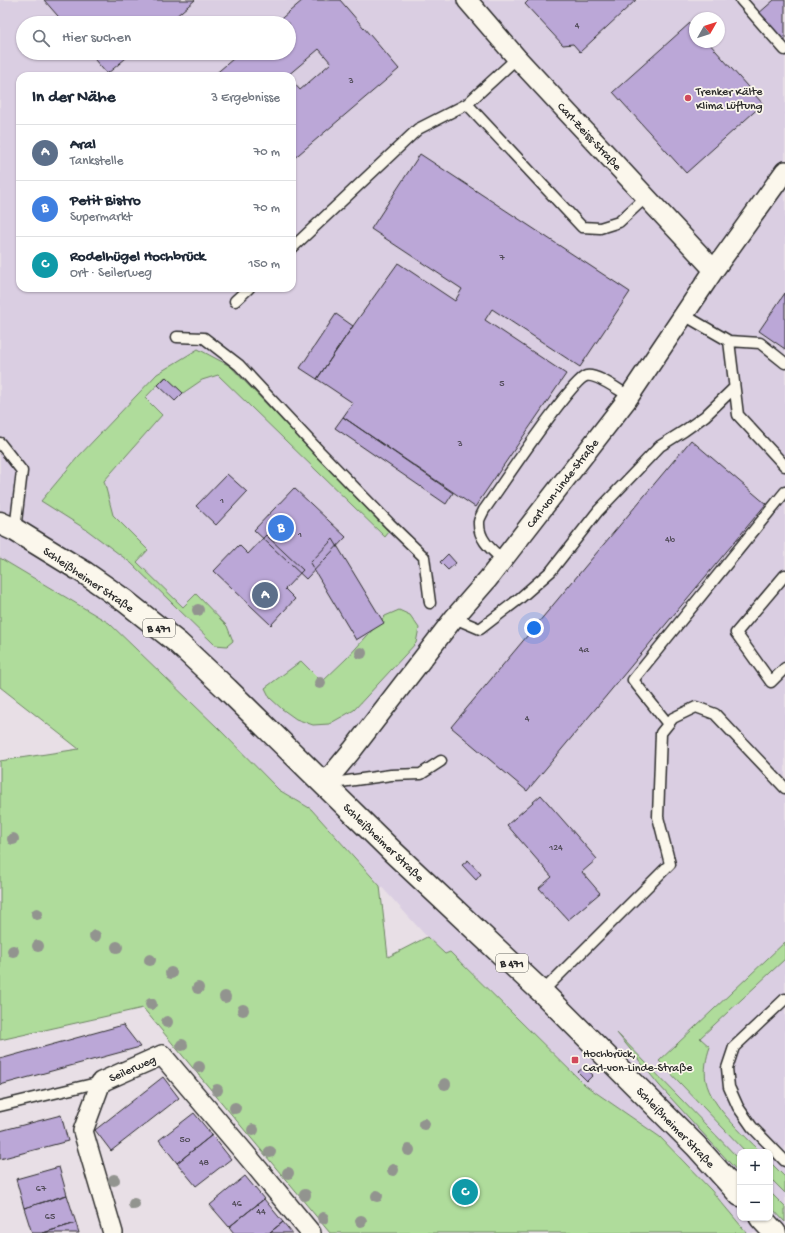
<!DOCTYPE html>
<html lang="de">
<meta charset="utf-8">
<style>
:root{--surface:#fff;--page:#f6f6f7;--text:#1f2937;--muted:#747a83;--line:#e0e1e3;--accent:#d1495b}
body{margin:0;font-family:"Gochi Hand",sans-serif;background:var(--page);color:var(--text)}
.controls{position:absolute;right:12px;bottom:12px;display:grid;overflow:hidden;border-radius:8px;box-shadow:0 1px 3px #0004}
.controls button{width:36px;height:36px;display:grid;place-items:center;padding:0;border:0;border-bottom:1px solid var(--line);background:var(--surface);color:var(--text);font:20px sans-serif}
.compass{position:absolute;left:689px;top:12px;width:36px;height:36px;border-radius:50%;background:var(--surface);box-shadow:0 1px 3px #0004;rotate:51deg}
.you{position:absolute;left:534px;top:628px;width:14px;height:14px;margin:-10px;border:3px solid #fff;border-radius:50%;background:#1a73e8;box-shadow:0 0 0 6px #1a73e833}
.badge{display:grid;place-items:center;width:26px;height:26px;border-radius:50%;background:var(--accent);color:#fff;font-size:13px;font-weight:700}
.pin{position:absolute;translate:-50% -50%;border:2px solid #fff;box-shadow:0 1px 4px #0006}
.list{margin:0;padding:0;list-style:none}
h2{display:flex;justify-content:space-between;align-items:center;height:52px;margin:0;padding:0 16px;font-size:17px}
h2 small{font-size:13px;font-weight:400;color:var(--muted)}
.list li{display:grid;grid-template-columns:26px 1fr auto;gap:12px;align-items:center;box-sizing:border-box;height:56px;padding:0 16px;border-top:1px solid var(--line)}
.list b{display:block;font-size:15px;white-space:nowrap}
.list p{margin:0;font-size:13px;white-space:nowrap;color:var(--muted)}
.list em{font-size:13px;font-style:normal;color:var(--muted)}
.icon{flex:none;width:22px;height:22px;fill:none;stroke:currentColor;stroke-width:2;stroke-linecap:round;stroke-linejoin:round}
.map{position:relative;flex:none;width:785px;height:1233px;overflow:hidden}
.search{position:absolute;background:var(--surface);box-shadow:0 1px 3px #0004;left:16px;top:16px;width:280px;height:44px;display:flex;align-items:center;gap:10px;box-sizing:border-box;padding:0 14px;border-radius:22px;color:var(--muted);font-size:15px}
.panel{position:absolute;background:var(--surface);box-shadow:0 1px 3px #0004;left:16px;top:72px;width:280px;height:220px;border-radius:12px}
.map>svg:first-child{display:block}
.built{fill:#dacee2;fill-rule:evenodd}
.green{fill:#afdc9b;stroke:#6d8463}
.building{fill:#bba7d7;stroke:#2b2b2b}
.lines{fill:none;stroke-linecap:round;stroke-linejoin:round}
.lane-casing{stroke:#2b2b2b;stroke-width:13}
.street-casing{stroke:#2b2b2b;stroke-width:22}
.primary-casing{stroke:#2b2b2b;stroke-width:25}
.lane{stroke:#fbf7ec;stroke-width:10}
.street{stroke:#fbf7ec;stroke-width:19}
.primary{stroke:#fbf7ec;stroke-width:22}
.tree{fill:#92948f}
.poi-dot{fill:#d1495b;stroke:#fbf7ec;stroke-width:1.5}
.labels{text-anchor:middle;stroke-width:3.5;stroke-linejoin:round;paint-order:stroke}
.number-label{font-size:10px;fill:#4f4a56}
.shield{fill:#fbf7ec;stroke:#696865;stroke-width:1}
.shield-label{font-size:11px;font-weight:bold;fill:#2b2b2b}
.poi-label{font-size:12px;fill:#2b2b2b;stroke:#fbf7ec;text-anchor:start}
.street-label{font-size:12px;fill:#2b2b2b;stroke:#fbf7ec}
</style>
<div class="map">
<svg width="785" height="1233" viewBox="0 0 785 1233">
<rect width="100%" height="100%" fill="#e8dfe6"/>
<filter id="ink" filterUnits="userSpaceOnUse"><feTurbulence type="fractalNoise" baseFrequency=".025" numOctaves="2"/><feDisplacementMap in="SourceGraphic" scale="8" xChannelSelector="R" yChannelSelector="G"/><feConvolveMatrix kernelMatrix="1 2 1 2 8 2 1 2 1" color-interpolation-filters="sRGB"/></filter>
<g filter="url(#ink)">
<path class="built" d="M0,0h785v1233h-38l-36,-43 -51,-53 -75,-52 -135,-133 -5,3 -18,-18 -116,-128 -32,-19 -61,-62 -109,-105 -109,-65zM695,18h24v24h-24zM23,23h266v30h-266zM20,76h272v212h-272zM740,1152h30v66h-30z"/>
<path class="green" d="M198,349l32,17 159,166 -4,5 -167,-162 -16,5 -19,13 -18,-16 -20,21 17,17 -58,66 9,34 35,35 -11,12 46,45 13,-13 31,32 6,15 -6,5 -12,-1 -84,-82 -44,-33 -46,-29 36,-43 80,-84z
M0,558l109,65 109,105 61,62 32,19 69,77 8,71 39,-20 18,17 5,-2 135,133 75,52 51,53 36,43h-417l-187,-225 -143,32v-279l79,-12 -79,-62z
M399,610l11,5 9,13 -3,15 -62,67 -25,14 -16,1 -17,-6 -14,-10 -12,-11 -5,-10 36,-27 21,21 25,-24 38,-42z
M785,942v17l-85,79 10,9c-4,11 -6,23 -4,34 5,25 37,53 55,71h-15l-87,-91z
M617,1033l123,127v14l-81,-89z
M770,1162l15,15v16l-15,-15z
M770,1192l15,15v15l-15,-16z"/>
<path class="building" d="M44,0h151l-27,23h-104z
M303,0h37l59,69 -107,91v-79l8,9 31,-27 -12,-14 -32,27h-74l27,-23h49v-30h-13z
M529,0h107l-56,52 -7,-8 -10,1 -38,-41z
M774,0h11v41l-1,1 -26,-28z
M690,23l5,5v14h13l55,62 -77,69 -73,-81z
M89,53h43l-25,21z
M420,154l210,138 -50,75 -88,-58 -7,11 81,54 -91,133 -132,-90 10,-14 -36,-24 36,-53 45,-63 57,38 7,-12 -91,-60z
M785,293v56l-26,-18z
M336,314l17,12 -36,53 -17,-11z
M166,377l17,16 -8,8 -17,-16z
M343,417l110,76 -7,11 -111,-76z
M691,440l75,64 -239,287 -76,-64z
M227,474l20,18 -31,33 -20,-19z
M294,488l52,49 -40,42 -52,-49z
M266,535l37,35 -18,19 10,10 -24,26 -57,-54 25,-26 9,9z
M333,539l51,84 -28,17 -46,-77z
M448,554l8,9 -8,7 -8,-8z
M541,795l56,64 -15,13 18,21 -32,27 -29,-32 13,-11 -45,-52z
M468,860l13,14 -5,6 -14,-15z
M123,1025l17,22 -140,38v-26z
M584,1067l9,8 -6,6 -9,-9z
M163,1077l16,21 -68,53 -16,-21z
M194,1113l18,22 -35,28 -18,-23z
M61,1115l7,26 -68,18v-28z
M212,1135l19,24 -35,27 -19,-23z
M59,1167l8,28 -43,13 -8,-29z
M245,1176l19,23 -35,28 -19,-22z
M67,1195l9,28 -33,10h-11l-8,-25z
M264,1199l19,23 -14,11h-35l-5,-6z
M283,1222l9,11h-23z
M76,1223l3,10h-36z"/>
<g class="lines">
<g class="lane-casing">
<path id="lane" d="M741,0l44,50
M517,58l-50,46 115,123 18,1 19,-6 27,-25
M292,248l126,-119 49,-25
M235,301l14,-13
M684,315l45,26 9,74 47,51
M177,337l27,1 35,27 81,87 70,72 34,33 6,46
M729,341l31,2 25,20
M0,443l22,28 -7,59
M503,560c-11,-10 -25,-20 -24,-38 0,-3 3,-8 5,-12 14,-19 87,-130 102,-134 10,-3 34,15 43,20
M785,575l-49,58 35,49 14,-14
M454,618l26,11 39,-30 32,-28 47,-60 62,-65 24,-15 21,-15 29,-28
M668,724l-35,-44 152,-188
M326,784l65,-9 30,-1 20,-13
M542,992l128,-128 -12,-47 3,-84 12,-15 23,-11 19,7 70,74
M785,999l-51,48 -7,21 2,19 9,20 14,20 33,34
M0,1106l101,-24"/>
</g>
<g class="street-casing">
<path id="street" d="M467,0l50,58 197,212
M324,784l29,-35 101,-131 34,-39 138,-178 88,-131 71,-99
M113,1233l-30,-102 18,-49 61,-27 87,103 62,75"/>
</g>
<g class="primary-casing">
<path id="primary" d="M0,523l15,7 70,43 40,28 53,42 49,46 166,163 149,140 154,154 44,49
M761,1218l14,15"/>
</g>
<use href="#lane" class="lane"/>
<use href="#street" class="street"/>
<use href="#primary" class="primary"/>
</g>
<g class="tree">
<circle cx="198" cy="610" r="6"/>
<circle cx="361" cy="653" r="6"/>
<circle cx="320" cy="683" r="6"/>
<circle cx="13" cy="839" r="6"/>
<circle cx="37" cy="914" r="6"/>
<circle cx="95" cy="936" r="6"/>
<circle cx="38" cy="946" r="6"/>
<circle cx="117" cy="947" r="6"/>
<circle cx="13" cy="951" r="6"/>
<circle cx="150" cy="960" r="6"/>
<circle cx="171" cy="973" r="6"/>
<circle cx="198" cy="988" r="6"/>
<circle cx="225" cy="997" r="6"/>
<circle cx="151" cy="1004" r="6"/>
<circle cx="243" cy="1010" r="6"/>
<circle cx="167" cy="1022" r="6"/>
<circle cx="182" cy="1045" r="6"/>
<circle cx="199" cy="1067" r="6"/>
<circle cx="445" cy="1084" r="6"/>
<circle cx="217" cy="1090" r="6"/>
<circle cx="235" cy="1108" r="6"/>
<circle cx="424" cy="1124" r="6"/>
<circle cx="253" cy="1130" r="6"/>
<circle cx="409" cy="1150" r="6"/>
<circle cx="270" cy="1152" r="6"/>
<circle cx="393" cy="1170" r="6"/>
<circle cx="288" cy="1173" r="6"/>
<circle cx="114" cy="1180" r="6"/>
<circle cx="305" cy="1195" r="6"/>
<circle cx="377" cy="1196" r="6"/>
<circle cx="134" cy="1204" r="6"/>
<circle cx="323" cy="1218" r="6"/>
<circle cx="361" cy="1221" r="6"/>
</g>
</g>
<g class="poi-dot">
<circle cx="688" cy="98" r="4"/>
<rect x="571" y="1056" width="8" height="8" rx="2"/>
</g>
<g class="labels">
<g class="number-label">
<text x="577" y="28">4</text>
<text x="351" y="83">3</text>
<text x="502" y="260">7</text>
<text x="502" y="386">5</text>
<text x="460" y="446">3</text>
<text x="222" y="503">1</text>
<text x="300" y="537">1</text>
<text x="670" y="542">4b</text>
<text x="584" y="652">4a</text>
<text x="527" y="721">4</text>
<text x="556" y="850">124</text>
<text x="185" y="1142">50</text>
<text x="204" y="1165">48</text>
<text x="41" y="1191">67</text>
<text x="237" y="1206">46</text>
<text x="261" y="1214">44</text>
<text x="50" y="1219">65</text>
</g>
<g class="shield">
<rect x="143" y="619" width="32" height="18" rx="3"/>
<rect x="496" y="954" width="32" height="18" rx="3"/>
</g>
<g class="shield-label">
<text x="159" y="632">B 471</text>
<text x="512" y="967">B 471</text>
</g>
<g class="poi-label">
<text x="696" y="95">Trenker Kälte<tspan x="696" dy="14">Klima Lüftung</tspan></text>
<text x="583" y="1057">Hochbrück,<tspan x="583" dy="14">Carl-von-Linde-Straße</tspan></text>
</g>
<g class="street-label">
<text transform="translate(590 136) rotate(47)" y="4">Carl-Zeiss-Straße</text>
<text transform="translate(562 483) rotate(-52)" y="4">Carl-von-Linde-Straße</text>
<text transform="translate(89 579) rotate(34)" y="4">Schleißheimer Straße</text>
<text transform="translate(384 842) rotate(44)" y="4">Schleißheimer Straße</text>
<text transform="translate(132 1068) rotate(-24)" y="4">Seilerweg</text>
<text transform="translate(676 1127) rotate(46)" y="4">Schleißheimer Straße</text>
</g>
</g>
</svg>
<div class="controls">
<button>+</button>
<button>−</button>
</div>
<svg class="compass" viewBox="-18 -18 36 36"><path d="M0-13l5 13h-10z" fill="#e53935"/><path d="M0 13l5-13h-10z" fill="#747a83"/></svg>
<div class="you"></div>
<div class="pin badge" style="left:265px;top:595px;background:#5c6f8a">A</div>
<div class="pin badge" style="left:281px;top:528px;background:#3f7fe0">B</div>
<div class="pin badge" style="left:465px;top:1192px;background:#0f9aa8">C</div>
<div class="search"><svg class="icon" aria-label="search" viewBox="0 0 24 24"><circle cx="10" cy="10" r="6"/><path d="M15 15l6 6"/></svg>Hier suchen</div>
<section class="panel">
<h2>In der Nähe<small>3 Ergebnisse</small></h2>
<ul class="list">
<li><span class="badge" style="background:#5c6f8a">A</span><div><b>Aral</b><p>Tankstelle</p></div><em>70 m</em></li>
<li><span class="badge" style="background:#3f7fe0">B</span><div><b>Petit Bistro</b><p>Supermarkt</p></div><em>70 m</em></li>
<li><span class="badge" style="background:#0f9aa8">C</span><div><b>Rodelhügel Hochbrück</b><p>Ort · Seilerweg</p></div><em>150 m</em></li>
</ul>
</section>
</div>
